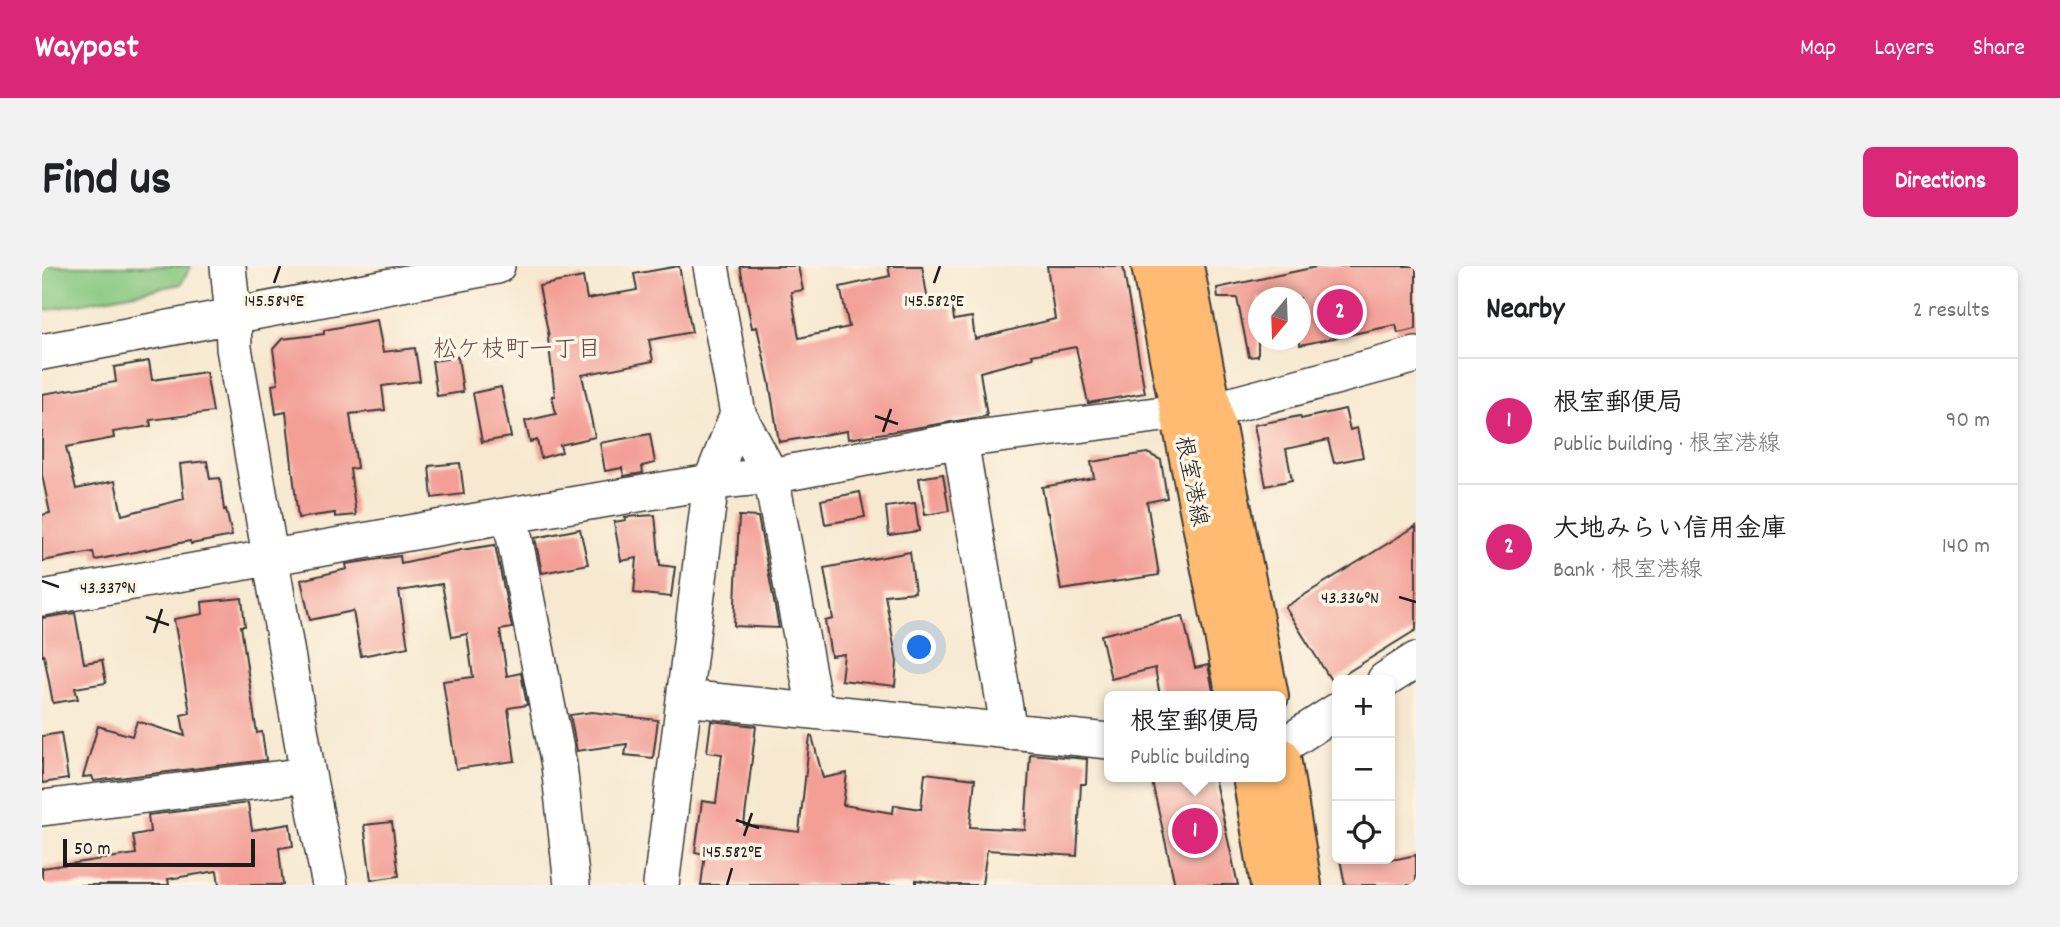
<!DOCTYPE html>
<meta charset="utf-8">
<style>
:root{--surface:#fff;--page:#f2f2f2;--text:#202124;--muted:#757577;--line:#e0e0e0;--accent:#db2777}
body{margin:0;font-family:Dekko,"Klee One",sans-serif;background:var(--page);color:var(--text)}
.controls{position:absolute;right:21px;bottom:21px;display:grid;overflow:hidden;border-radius:10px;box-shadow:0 4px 10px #0003}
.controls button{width:63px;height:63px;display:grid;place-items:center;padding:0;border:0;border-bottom:2px solid var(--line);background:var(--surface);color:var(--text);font:35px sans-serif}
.compass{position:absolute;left:1206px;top:21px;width:63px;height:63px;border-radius:50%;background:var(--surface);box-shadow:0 4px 10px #0003;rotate:199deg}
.scale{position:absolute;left:21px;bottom:18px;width:192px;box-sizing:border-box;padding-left:7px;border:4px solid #1c1c1c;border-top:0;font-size:19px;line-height:24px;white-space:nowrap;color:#1c1c1c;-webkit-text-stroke:5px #fcf5e5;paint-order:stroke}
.you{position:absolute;left:878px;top:382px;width:24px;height:24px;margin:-18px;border:5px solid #fff;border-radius:50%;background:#1a73e8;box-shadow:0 0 0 10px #1a73e833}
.badge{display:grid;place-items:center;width:46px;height:46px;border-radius:50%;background:var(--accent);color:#fff;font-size:23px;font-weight:700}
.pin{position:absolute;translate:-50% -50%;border:4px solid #fff;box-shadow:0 2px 7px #0006}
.popup{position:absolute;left:1062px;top:425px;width:182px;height:91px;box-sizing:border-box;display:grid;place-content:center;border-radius:10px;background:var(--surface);filter:drop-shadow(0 2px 5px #0005);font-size:23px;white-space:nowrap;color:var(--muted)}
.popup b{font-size:26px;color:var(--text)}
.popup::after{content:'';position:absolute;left:50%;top:100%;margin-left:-14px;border:14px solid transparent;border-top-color:var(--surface)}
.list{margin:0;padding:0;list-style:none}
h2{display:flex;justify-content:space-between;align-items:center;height:91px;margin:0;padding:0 28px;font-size:30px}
h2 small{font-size:23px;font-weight:400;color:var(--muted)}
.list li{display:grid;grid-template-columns:46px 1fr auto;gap:21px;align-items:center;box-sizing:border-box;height:126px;padding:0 28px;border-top:2px solid var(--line)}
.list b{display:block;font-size:26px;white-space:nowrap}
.list p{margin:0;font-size:23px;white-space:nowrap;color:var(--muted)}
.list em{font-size:23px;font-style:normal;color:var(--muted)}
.icon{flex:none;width:38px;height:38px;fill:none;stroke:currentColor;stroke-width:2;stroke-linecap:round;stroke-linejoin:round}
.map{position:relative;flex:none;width:1374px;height:619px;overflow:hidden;border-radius:10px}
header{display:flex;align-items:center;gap:42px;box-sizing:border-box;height:98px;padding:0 35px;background:var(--accent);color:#fff}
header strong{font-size:33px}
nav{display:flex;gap:38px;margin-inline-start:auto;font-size:24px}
.intro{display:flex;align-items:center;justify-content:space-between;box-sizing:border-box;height:168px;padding:0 42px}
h1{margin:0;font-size:49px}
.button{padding:18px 32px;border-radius:10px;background:var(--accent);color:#fff;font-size:24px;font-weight:700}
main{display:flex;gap:42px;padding:0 42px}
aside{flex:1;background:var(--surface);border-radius:10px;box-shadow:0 4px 10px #0003}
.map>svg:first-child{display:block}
.green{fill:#86c880;stroke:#51724e;stroke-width:2}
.building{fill:#f39f96}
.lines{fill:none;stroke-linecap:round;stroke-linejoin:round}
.minor-casing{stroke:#3d3b37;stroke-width:38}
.major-casing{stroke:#3d3b37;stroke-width:42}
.minor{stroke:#fff;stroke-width:35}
.major{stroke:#ffbb71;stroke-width:38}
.ticks{fill:none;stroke:#1c1c1c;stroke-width:2.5}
.labels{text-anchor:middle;stroke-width:7;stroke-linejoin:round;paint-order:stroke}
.street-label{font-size:23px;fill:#1c1c1c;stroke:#fcf5e5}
.neighbourhood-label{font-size:24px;fill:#674a47;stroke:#fcf5e5}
.ticks-label{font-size:18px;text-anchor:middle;fill:#1c1c1c;stroke:#fcf5e5;stroke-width:7;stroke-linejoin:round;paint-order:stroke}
</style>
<header>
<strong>Waypost</strong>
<nav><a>Map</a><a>Layers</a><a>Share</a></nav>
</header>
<div class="intro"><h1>Find us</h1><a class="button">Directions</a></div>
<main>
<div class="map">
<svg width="1374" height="619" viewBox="0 0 1374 619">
<rect width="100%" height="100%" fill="#fcf5e5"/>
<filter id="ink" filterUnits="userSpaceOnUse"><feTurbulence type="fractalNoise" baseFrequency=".0143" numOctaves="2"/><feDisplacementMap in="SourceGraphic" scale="14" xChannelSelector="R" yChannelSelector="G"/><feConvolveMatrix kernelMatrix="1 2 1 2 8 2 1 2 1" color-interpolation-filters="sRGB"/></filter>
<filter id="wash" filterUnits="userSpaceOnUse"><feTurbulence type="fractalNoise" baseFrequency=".00686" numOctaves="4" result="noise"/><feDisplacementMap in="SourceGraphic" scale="28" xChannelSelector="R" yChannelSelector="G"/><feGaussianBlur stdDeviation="1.57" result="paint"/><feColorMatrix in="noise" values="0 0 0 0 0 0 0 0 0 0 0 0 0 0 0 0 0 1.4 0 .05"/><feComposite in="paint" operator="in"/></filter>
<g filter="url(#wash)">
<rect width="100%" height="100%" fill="#f7e9d1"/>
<path class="green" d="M0,0h149l-10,18 -139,27z"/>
<g id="blocks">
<path class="building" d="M637,0l13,66 -43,8 4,21 -71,14 13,62 -35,8 2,7 -21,6 -4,-18 -7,2 -5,-21 31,-7 -4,-18h3l-7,-58 1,-1 -10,-51 44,-9 4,22 50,-9 -3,-16z
M698,0h58l5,24 -12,2 8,46 50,-11 -9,-40 50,-11 -2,-10h34l7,41 23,-3 2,16 18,-3 3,22 80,-20 -8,-53h76l22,127 -57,10 -12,-56 -44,8 1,3 -53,14 7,44 -139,23 -1,-8 -68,11 -10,-61 -12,-54 -5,1z
M1279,0h95v63l-18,4 -2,-8 -96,20v-47h-42v58l-9,1 -12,-59h-19l-1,-10z
M335,54l6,32 32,-4 5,33 -38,5 3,24 -35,4 7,54 -7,1 6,46 -21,2v-4l-37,5 -12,-106 -10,2 -4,-29 6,-1 -5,-35 9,-10 42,-5v-4z
M416,91l5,35 -26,4 -5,-35z
M107,95l3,19 54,-8 7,40 -63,8 1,6 -38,6 1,6 -48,9 10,42 39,-8 7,34 62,-16 -4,-35 27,-3 3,18 10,-1 4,32 2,-1 6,27 -41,8 -1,-3 -95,19 -2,-8 -51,9v-46l8,-2 -8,-38v-81l74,-12 -2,-15z
M459,121l10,50 -29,5 -9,-49z
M1303,143l5,21 7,-2 6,29 -29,6 -6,-23 -42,9 6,31 -26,6 -12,-61 46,-9 1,3z
M608,168l5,29 -13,3 1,7 -19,3 -2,-8 -17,3 -5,-28z
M1105,187l14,7 6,38 -20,4 12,73 -98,15 -13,-77h-1l-5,-26 52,-9 -3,-16z
M418,197l4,31 -32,4 -3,-32z
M901,208l6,37 -24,4 -6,-37z
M818,226l5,25 -40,7 -4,-24z
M873,237l4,28 -30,4 -3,-28z
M613,249l5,50 15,2 -4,30 -37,-4 3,-35 -16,3 -7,-39 12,-2 -1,-3z
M697,250l19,1 21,111 -45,-2z
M1374,260v104l-84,52 -47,-75z
M538,263l8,35 -46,9 -7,-35z
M453,279l17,83 -12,2 7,46 14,-3 6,32 -19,3 7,53 -59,8 -13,-88 30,-4 -6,-43 -15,3 -10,-53 -43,7 9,56 -47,9 -8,-45 -43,9 -9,-40 46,-11 -1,-5 54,-8 1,7 60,-13z
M868,286l5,40 -30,3 12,67 -2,24 -54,-6 3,-26 -13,2 -6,-35 8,-2 -9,-51z
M200,332l3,28h-4l14,95 2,12 5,-1 4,28 -172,21 -2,-5 -9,1 15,-51 34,10 5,-15 48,15 -4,-21 9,-2 -16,-94 29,-5 -1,-12z
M33,347l9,50 18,-3 4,23 -31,5 3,11 -25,4 -9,-48 -2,1v-38z
M1141,350l12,52 13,-3 6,31h-54l-5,-28 -44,11 -10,-44z
M550,446l66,8 -5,38 -28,-3 2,-11 -50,7 -7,-36z
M669,455l45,5 -12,99 55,7 11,-96h2l11,42 24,-5 -4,32 50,8 1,-8 27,4 4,-36 50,6 -5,48 55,3 5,-76 57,5 -1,25h-5l-4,72 -90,-6 -5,35h-30l-36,-5v5h-215l4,-31 -10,-2 7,-51 14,2 6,-49 -15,-2z
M19,467l7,46 -26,4v-47z
M1109,511h63l24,108h-63z
M206,537l4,27 38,-6 3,22 -14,2 4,37h-64l-2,-14 -49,8 1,6h-127v-17l94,-14 -3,-19 17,-3 -2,-17z
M350,556l7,54 -28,4 -7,-55z
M1374,589v30h-71l-5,-26h57z"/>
</g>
</g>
<g filter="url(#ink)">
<use href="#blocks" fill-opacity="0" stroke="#3d3b37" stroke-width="2"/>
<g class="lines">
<g class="minor-casing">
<path id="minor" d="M186,0l5,50 1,32 74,427 22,110
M0,86l455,-86
M696,148l33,62 44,234
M918,174l49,292
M468,249l49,250 13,120
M0,332l468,-83 201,-33 60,-6 189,-36 219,-28 34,-2 203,-55
M1343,414l31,-20
M642,432l425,43
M1239,481l56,-36
M0,542l266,-33
M619,619l50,-403 27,-68 -27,-148"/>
</g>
<g class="major-casing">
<path id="major" d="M1109,0l85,430
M1142,0l85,430
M1239,491l21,128
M1210,511l18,108"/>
</g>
<use href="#minor" class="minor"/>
<use href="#major" class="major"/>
</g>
</g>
<path class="ticks" d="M232,17l6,-17M892,17l6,-17M833,150l23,8M841,166l8,-23M0,315l17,6M1357,331l17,5M104,351l23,8M112,367l8,-24M694,554l23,8M702,570l8,-23M685,619l5,-17"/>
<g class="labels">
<g class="street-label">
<text transform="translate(1151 215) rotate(79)" y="8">根室港線</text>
</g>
<g class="neighbourhood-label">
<text x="475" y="90">松ケ枝町一丁目</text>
</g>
</g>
<g class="ticks-label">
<text x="232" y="40">145.584°E</text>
<text x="892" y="40">145.582°E</text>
<text x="66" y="327">43.337°N</text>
<text x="1308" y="337">43.336°N</text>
<text x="690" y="591">145.582°E</text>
</g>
</svg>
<div class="controls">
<button>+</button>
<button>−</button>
<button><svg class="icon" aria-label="locate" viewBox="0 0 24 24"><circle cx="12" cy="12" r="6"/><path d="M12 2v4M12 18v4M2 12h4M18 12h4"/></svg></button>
</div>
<svg class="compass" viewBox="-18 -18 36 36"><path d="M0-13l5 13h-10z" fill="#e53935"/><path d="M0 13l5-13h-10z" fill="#757577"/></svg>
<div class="scale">50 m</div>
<div class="you"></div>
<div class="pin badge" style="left:1153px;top:565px">1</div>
<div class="popup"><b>根室郵便局</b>Public building</div>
<div class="pin badge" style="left:1298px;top:46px">2</div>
</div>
<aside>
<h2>Nearby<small>2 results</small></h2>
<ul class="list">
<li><span class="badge">1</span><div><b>根室郵便局</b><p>Public building · 根室港線</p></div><em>90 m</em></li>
<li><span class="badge">2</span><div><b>大地みらい信用金庫</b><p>Bank · 根室港線</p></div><em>140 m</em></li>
</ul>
</aside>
</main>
